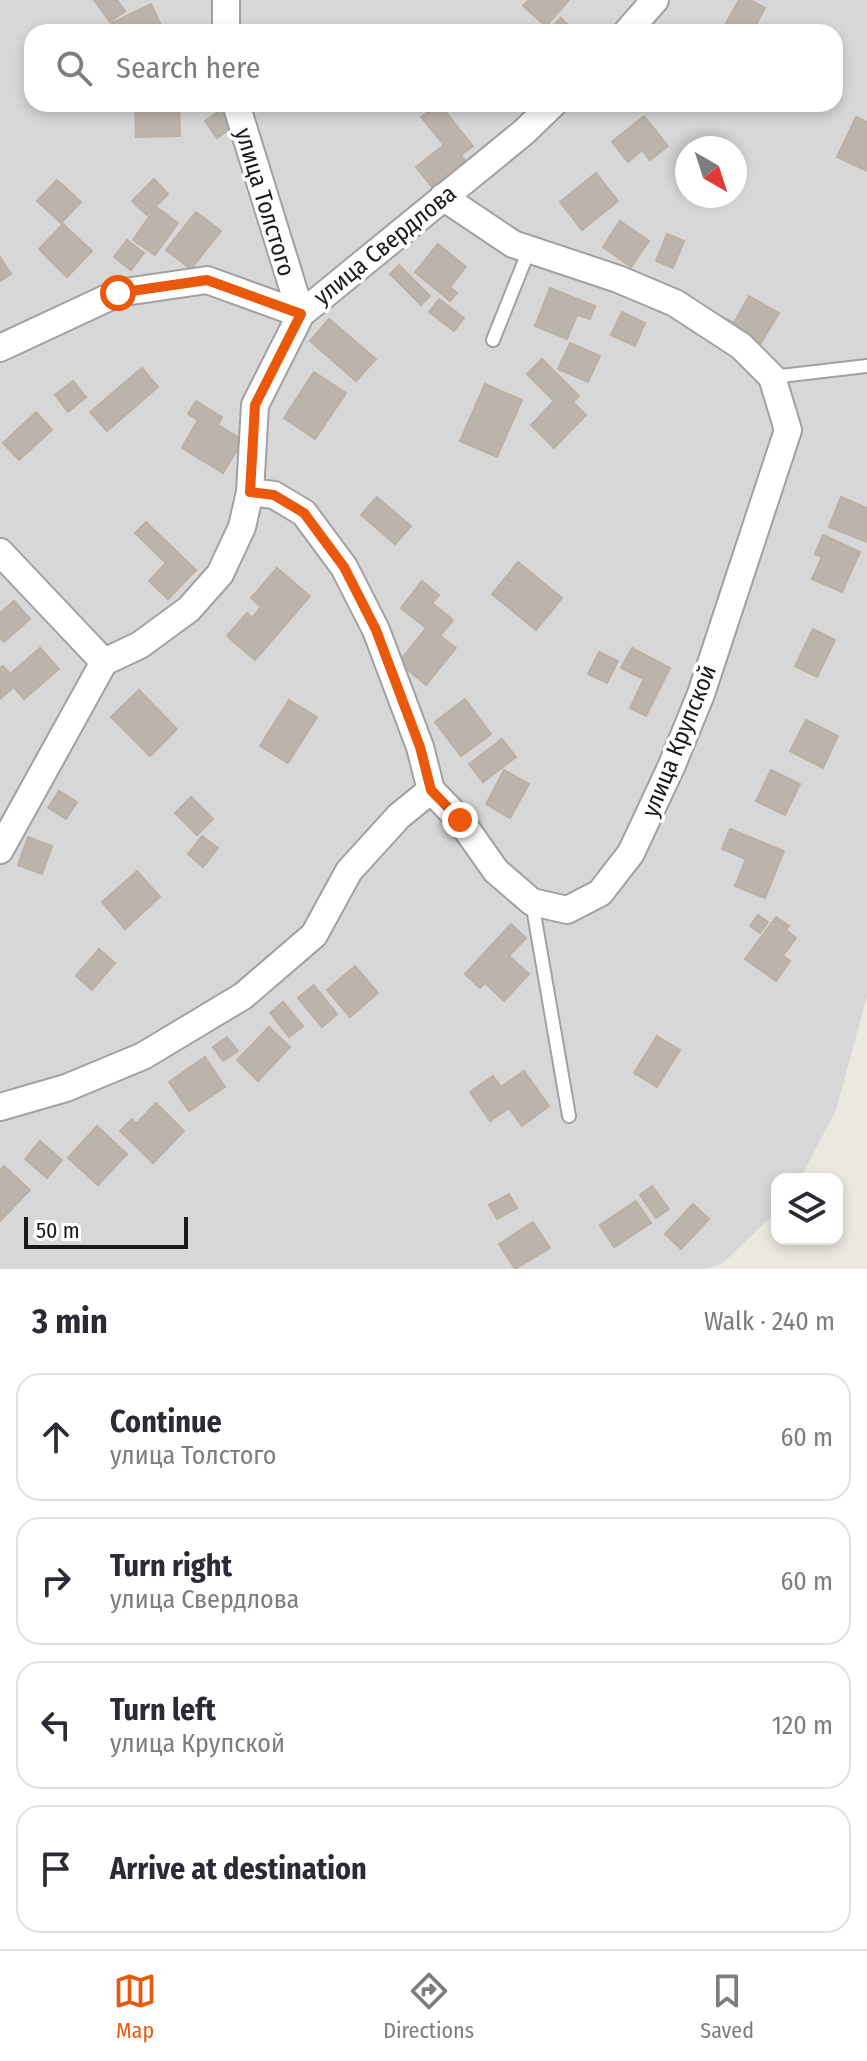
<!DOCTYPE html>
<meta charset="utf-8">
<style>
:root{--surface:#fff;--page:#f2f2f3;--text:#2b2b33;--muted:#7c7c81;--line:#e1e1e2;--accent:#ea580c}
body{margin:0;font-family:"Fira Sans Condensed",sans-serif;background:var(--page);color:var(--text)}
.controls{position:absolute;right:24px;bottom:24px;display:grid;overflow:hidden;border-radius:16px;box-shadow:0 4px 12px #0003}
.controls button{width:72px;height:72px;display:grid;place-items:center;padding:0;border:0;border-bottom:2px solid var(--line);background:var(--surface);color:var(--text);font:40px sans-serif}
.compass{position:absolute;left:675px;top:136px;width:72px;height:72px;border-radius:50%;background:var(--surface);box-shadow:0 4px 12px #0003;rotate:141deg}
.scale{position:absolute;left:24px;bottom:20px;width:164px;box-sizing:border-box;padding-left:8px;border:4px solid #1a1a1a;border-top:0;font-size:22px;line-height:28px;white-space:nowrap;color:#1a1a1a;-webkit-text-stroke:6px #fff;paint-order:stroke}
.stop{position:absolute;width:24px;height:24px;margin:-18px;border:6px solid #ea580c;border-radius:50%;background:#fff}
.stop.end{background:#ea580c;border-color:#fff;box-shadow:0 2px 8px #0008}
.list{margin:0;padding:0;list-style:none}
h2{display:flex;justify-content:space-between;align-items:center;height:104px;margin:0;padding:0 32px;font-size:34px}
h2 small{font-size:26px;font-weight:400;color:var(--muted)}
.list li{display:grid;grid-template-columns:52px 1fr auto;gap:24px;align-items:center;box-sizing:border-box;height:128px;margin:0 16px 16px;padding:0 16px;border:2px solid var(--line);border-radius:24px}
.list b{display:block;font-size:30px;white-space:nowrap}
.list p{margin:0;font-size:26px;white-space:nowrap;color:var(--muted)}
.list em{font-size:26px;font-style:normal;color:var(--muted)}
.icon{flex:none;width:44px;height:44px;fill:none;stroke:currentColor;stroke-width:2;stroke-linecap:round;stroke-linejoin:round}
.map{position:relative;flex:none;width:867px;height:1269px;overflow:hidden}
.search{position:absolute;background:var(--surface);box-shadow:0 4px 12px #0003;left:24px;right:24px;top:24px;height:88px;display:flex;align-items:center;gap:20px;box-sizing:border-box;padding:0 28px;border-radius:24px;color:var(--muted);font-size:30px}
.sheet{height:680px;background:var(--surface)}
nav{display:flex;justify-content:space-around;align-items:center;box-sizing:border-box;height:112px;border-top:2px solid var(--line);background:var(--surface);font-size:22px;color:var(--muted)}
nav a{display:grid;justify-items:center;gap:4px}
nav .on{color:var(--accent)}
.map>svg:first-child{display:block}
.residential{fill:#d8d7d7;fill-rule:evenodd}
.building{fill:#bbb4ad;stroke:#bcb0a4;stroke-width:2}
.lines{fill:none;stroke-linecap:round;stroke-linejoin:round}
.lane-casing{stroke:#a1a1a1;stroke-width:16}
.street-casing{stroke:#a1a1a1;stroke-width:30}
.lane{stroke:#fff;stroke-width:12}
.street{stroke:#fff;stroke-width:26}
.route{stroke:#ea580c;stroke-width:10}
.labels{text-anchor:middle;stroke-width:7;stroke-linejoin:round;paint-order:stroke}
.street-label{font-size:24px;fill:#1a1a1a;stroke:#fff}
</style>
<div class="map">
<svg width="867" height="1269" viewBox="0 0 867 1269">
<rect width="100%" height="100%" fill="#ebe8e0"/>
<path class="residential" d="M0,0h867v996l-31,114 -36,69h-23v32l-54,52 -16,6h-707zM32,32h803v72h-803zM687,148h48v48h-48z"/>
<path class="building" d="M94,0h23l8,11 -15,11z
M529,0h40l-23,26 -23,-20z
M739,0h11l15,8 -13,24h-31z
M151,4l13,28h-48l-4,-9z
M561,18l14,14h-28z
M135,104h44l1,32 -44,1z
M439,104l34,42 -12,9 4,5 -33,27 -16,-20 28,-22 -23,-28z
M225,107l12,17 -20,14 -12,-17z
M644,116l24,30 -18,14 -8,-10 -14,12 -16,-20z
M856,117l11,5v49l-30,-14z
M596,173l22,28 -36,29 -22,-28z
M154,179l14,15 -21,21 -15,-14z
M57,180l24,22 -20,21 -24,-22z
M156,207l22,16 -23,32 -22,-15z
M196,212l25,19 -30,38 -25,-19z
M620,221l29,20 -18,26 -28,-20z
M63,224l29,27 -25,26 -28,-28z
M667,234l17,7 -11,27 -17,-7z
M127,240l17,13 -13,17 -17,-13z
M438,244l28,23 -16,20 7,6 -7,8 -35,-29z
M0,257l11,17 -11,7z
M399,265l31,31 -9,9 -31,-31z
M550,288l45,18 -5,13 -13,-4 -10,24 -32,-13z
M749,296l30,17 -18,30 -27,-15 -22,-5 5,-9 17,9z
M439,299l25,19 -10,13 -25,-19z
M622,312l23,11 -10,23 -24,-11z
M329,319l47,40 -20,22 -46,-40z
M570,343l30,13 -12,26 -30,-13z
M542,359l37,37 -6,6 13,13 -32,33 -23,-23 23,-24 -27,-27z
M142,368l16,19 -51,44 -17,-19z
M314,372l32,21 -31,46 -31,-21z
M73,381l13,16 -18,15 -13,-17z
M485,384l37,16 -25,57 -37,-16z
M196,401l26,16 -4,8 25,15 -20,33 -41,-25 16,-28 -10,-6z
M36,412l16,18 -33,30 -16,-17z
M377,497l34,29 -16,18 -34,-29z
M841,497l26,11v34l-38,-15z
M146,522l50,48 -28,29 -19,-18 17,-18 -31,-30z
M823,535l37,17 -18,40 -30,-13 10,-22 -7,-3z
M518,562l44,36 -12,15 -44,-36z
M277,568l33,28 -55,64 -28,-24 20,-23 5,5 9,-11 -10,-9z
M506,577l44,36 -14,17 -44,-36z
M422,581l17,14 -7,8 21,17 -13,16 16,12 -30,37 -27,-23 27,-34 -25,-20z
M14,601l16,18 -26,23 -4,-4v-25z
M813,629l22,11 -18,37 -22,-11z
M40,648l19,21 -35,30 -10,-12 -13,11 -1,-30 3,-2 7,8z
M632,648l38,20 -24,48 -16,-8 14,-29 -23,-11z
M599,652l19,9 -11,22 -19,-9z
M139,690l38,39 -27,27 -39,-39z
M465,699l26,35 -30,22 -26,-34z
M289,700l28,17 -29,46 -28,-17z
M806,720l32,16 -15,32 -33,-17z
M502,739l14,18 -33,25 -14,-18z
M504,770l25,14 -19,34 -24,-14z
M771,770l29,14 -15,31 -29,-14z
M59,791l18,11 -11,17 -18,-11z
M191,797l22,22 -16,16 -22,-22z
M730,829l54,22 -19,47 -30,-12 11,-27 -24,-10z
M202,836l16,12 -15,19 -15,-13z
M28,837l24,9 -10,28 -24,-9z
M137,871l23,26 -35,32 -23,-27z
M758,915l10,7 -8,11 -10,-7z
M776,917l13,9 -3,4 10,8 -13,18 7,5 -14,20 -31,-22z
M511,924l15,14 -17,18 20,18 -25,27 -19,-18 -5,5 -15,-14z
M99,949l16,14 -23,27 -16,-14z
M355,966l23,27 -28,24 -23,-27z
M314,985l23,29 -15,13 -24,-29z
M283,1002l20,24 -14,11 -19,-24z
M269,1027l21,20 -32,34 -21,-21z
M657,1036l23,14 -23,37 -23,-14z
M227,1037l11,14 -15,10 -10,-14z
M205,1057l20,30 -36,24 -20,-29z
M524,1071l25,35 -27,20 -13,-18 -19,13 -20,-29 23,-16 8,11z
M156,1103l28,28 -31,32 -33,-32 12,-12 4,5z
M97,1126l30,28 -29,31 -30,-27z
M40,1141l22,19 -15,18 -22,-19z
M4,1166l26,24 -30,31v-51z
M652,1186l17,23 -13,9 -16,-23z
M509,1194l8,14 -20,11 -8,-14z
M636,1201l15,22 -37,24 -14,-22z
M693,1204l16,15 -28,30 -16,-15z
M533,1222l17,26 -35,21 -16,-25z"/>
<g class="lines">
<g class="lane-casing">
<path id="lane" d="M493,340l36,-90
M772,377l95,-11
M532,902l37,214"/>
</g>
<g class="street-casing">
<path id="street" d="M226,32v-32
M627,32l28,-32
M236,104l65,210
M0,348l118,-55 89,-13 94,34
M250,492l24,3 30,18 40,54 32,63 44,117 11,43 29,30 36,51 36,31 35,8 33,-17 31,-40 41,-88 29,-71 87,-264 -16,-53 -31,-31 -66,-43 -57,-24 -105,-35 -70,-47
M0,552l104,110
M0,850l104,-188 36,-17 49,-36 31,-35 22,-47 8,-35 5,-87 46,-91 223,-182 29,-28
M0,1107l66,-19 77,-32 100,-60 71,-61 35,-64 50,-55 32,-26"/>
</g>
<use href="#lane" class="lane"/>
<use href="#street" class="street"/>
</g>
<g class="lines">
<path class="route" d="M118,293l89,-13 94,34 -46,91 -5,87 24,3 30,18 40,54 32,63 44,117 11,43 29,30"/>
</g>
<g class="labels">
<g class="street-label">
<text transform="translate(265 202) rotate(73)" y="8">улица Толстого</text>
<text transform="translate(385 245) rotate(-39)" y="8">улица Свердлова</text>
<text transform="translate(679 741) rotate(-68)" y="8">улица Крупской</text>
</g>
</g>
</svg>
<div class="controls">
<button><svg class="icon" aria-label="layers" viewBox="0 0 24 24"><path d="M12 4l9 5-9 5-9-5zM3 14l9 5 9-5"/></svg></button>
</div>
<svg class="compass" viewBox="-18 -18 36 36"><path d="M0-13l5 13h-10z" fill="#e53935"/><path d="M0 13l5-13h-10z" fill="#7c7c81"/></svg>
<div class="scale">50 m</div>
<div class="stop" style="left:118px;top:293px"></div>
<div class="stop end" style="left:460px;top:820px"></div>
<div class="search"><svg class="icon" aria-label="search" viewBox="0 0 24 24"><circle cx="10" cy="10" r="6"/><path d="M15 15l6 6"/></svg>Search here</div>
</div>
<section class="sheet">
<h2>3 min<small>Walk · 240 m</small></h2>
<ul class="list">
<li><svg class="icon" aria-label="ahead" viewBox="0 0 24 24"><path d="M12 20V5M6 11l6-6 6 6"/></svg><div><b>Continue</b><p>улица Толстого</p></div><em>60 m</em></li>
<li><svg class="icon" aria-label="right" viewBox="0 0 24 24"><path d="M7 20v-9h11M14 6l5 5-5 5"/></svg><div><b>Turn right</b><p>улица Свердлова</p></div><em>60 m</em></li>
<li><svg class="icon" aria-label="left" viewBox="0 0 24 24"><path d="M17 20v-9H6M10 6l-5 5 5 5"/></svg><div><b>Turn left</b><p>улица Крупской</p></div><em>120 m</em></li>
<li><svg class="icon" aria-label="arrive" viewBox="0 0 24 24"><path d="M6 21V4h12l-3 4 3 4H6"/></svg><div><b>Arrive at destination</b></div></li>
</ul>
</section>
<nav>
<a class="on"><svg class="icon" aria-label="map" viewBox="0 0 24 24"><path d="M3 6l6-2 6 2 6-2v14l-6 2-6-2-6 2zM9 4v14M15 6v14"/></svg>Map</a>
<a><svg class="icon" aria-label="directions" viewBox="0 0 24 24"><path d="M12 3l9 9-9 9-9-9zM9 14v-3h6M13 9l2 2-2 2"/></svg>Directions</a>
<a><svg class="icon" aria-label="saved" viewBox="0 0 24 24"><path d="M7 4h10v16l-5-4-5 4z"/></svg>Saved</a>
</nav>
